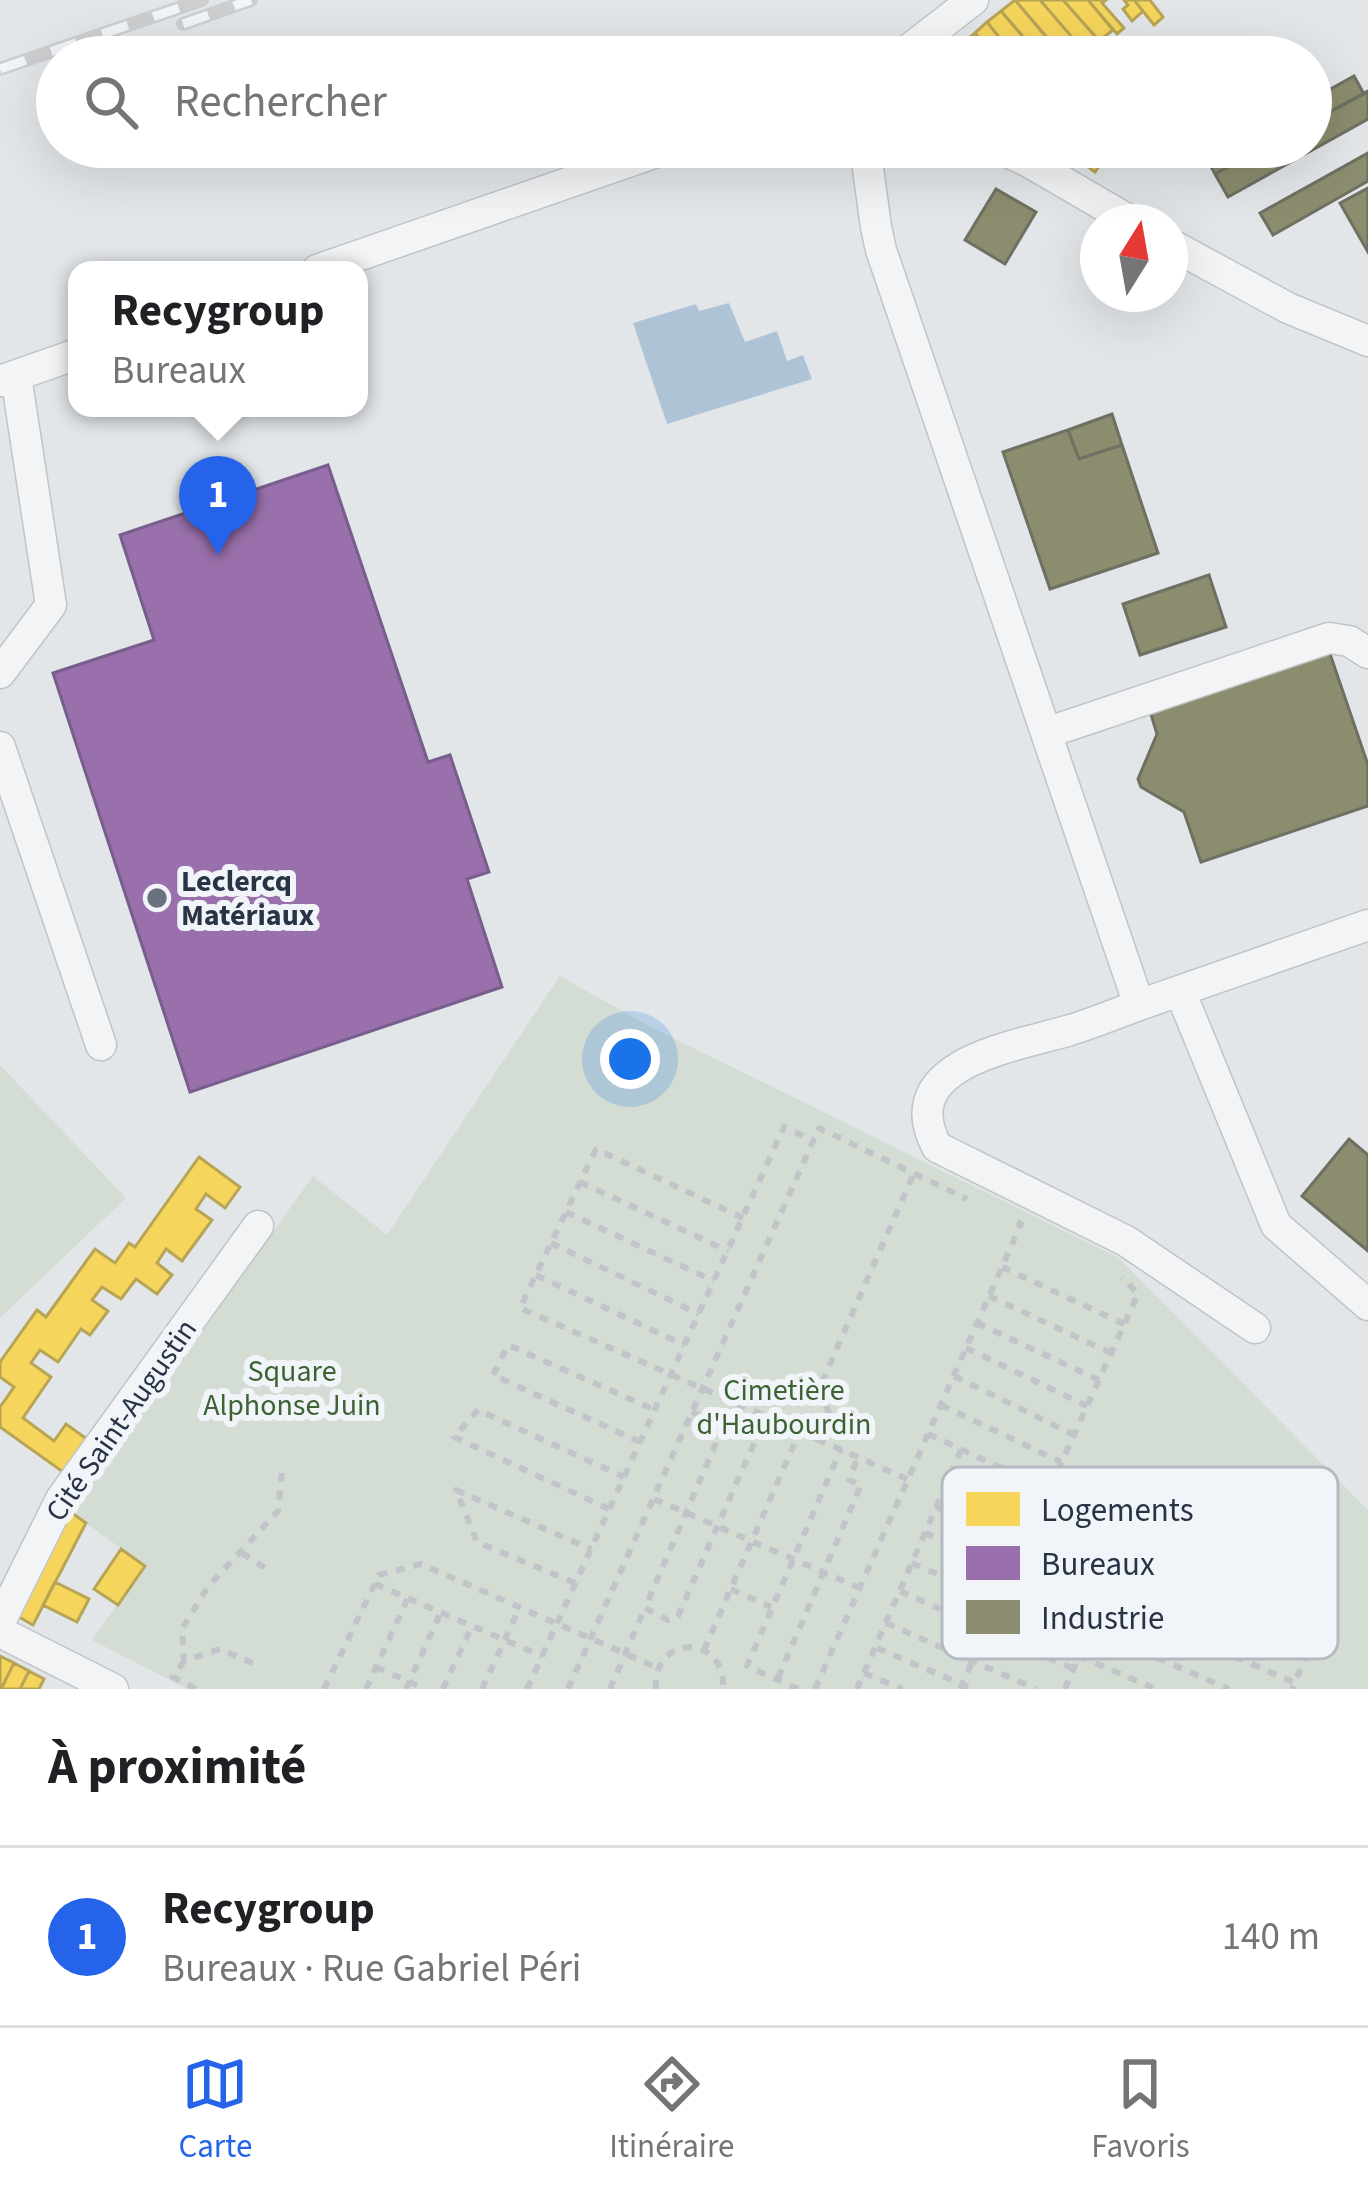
<!DOCTYPE html>
<html lang="fr">
<meta charset="utf-8">
<style>
:root{--surface:#fff;--page:#f2f2f2;--text:#202124;--muted:#757577;--line:#e0e0e0;--accent:#2563eb}
body{margin:0;font-family:"Source Sans 3",sans-serif;background:var(--page);color:var(--text)}
.compass{position:absolute;left:1080px;top:204px;width:108px;height:108px;border-radius:50%;background:var(--surface);box-shadow:0 12px 48px #0002;rotate:11deg}
.you{position:absolute;left:630px;top:1059px;width:42px;height:42px;margin:-30px;border:9px solid #fff;border-radius:50%;background:#1a73e8;box-shadow:0 0 0 18px #1a73e833}
.badge{display:grid;place-items:center;width:78px;height:78px;border-radius:50%;background:var(--accent);color:#fff;font-size:39px;font-weight:700}
.pin{position:absolute;translate:-50% -99px;filter:drop-shadow(0 3px 6px #0008)}
.pin::after{content:'';position:absolute;top:63px;width:42px;height:36px;background:inherit;clip-path:polygon(0 0,100% 0,50% 100%)}
.popup{position:absolute;left:68px;top:261px;width:300px;height:156px;box-sizing:border-box;display:grid;place-content:center;border-radius:24px;background:var(--surface);filter:drop-shadow(0 3px 9px #0005);font-size:39px;white-space:nowrap;color:var(--muted)}
.popup b{font-size:45px;color:var(--text)}
.popup::after{content:'';position:absolute;left:50%;top:100%;margin-left:-24px;border:24px solid transparent;border-top-color:var(--surface)}
.list{margin:0;padding:0;list-style:none}
h2{display:flex;justify-content:space-between;align-items:center;height:156px;margin:0;padding:0 48px;font-size:51px}
h2 small{font-size:39px;font-weight:400;color:var(--muted)}
.list li{display:grid;grid-template-columns:78px 1fr auto;gap:36px;align-items:center;box-sizing:border-box;height:180px;padding:0 48px;border-top:3px solid var(--line)}
.list b{display:block;font-size:45px;white-space:nowrap}
.list p{margin:0;font-size:39px;white-space:nowrap;color:var(--muted)}
.list em{font-size:39px;font-style:normal;color:var(--muted)}
.icon{flex:none;width:66px;height:66px;fill:none;stroke:currentColor;stroke-width:2;stroke-linecap:round;stroke-linejoin:round}
.map{position:relative;flex:none;width:1368px;height:1689px;overflow:hidden}
.search{position:absolute;background:var(--surface);box-shadow:0 12px 48px #0002;left:36px;right:36px;top:36px;height:132px;display:flex;align-items:center;gap:30px;box-sizing:border-box;padding:0 42px;border-radius:66px;color:var(--muted);font-size:45px}
.sheet{height:336px;background:var(--surface)}
nav{display:flex;justify-content:space-around;align-items:center;box-sizing:border-box;height:168px;border-top:3px solid var(--line);background:var(--surface);font-size:33px;color:var(--muted)}
nav a{display:grid;justify-items:center;gap:6px}
nav .on{color:var(--accent)}
.map>svg:first-child{display:block}
.green{fill:#d4ddd3}
.water{fill:#afc3d7}
.homes{fill:#f6d55c;stroke:#b8a455;stroke-width:3}
.offices{fill:#9970ab;stroke:#775e8c;stroke-width:3}
.industry{fill:#8c8c6e;stroke:#6e7162;stroke-width:3}
.lines{fill:none;stroke-linecap:round;stroke-linejoin:round}
.minor-casing{stroke:#c1c4c7;stroke-width:33}
.path{stroke:#c1c4c9;stroke-width:6;stroke-dasharray:9 9;stroke-linecap:butt}
.minor{stroke:#f3f4f5;stroke-width:30}
.rail-casing{stroke:#ccced0;stroke-width:14}
.rail{stroke:#f1f4f8;stroke-width:9;stroke-dasharray:27;stroke-linecap:butt}
.poi-dot{fill:#69727e;stroke:#f1f4f8;stroke-width:4.5}
.labels{text-anchor:middle;stroke-width:12;stroke-linejoin:round;paint-order:stroke}
.poi-label{font-size:30px;font-weight:bold;fill:#283345;stroke:#f1f4f8;text-anchor:start}
.park-label{font-size:30px;fill:#3d6233;stroke:#f1f4f8}
.street-label{font-size:30px;fill:#283345;stroke:#f1f4f8}
.key{fill:#f1f4f8;stroke:#b5bac2;stroke-width:3}
.key-label{font-size:33px;fill:#283345}
</style>
<div class="map">
<svg width="1368" height="1689" viewBox="0 0 1368 1689">
<rect width="100%" height="100%" fill="#e3e6e9"/>
<path class="green" d="M560,976l87,49 472,233 249,252v179h-1181l-95,-49 53,-74 -73,-53 241,-337 74,59z
M0,1065l126,133 -126,120z"/>
<path class="water" d="M729,303l16,39 32,-11 10,30 16,-6 9,24 -145,45 -34,-101 63,-19 3,7z"/>
<path class="homes" d="M1015,0l37,44 -4,5 8,8h-15l-40,-46z
M1015,0h25l43,50 -7,7 -6,-7 -7,6z
M1040,0h23l33,37 -14,12z
M1063,0h25l25,30 -14,11z
M1088,0h18l-4,3 22,25 -7,6z
M1124,0h10l9,11 -11,10 -9,-12 5,-4z
M1134,0h16l13,17 -9,8z
M1001,11l35,41 5,5 -28,-2 -26,-33z
M987,22l26,33 -2,2h-16l-20,-24z
M975,33l20,24h-41l3,-9z
M1085,147h27l-17,25 -18,-14z
M199,1157l41,30 -15,21 -19,-14 -10,15 16,11 -30,41 -16,-12 -9,14 15,12 -15,19 -21,-15 -15,20 -19,-12 -10,13 16,11 -18,24 -9,-6 -23,33 -18,-12 -9,13 20,14 -28,41 31,23 12,-17 21,15 -24,33 -63,-45v-20l14,-20 -14,-10v-15l37,-52 9,7 49,-68 20,14 14,-20 6,4z
M69,1511l17,12 -53,102 -16,-9z
M121,1549l24,17 -27,39 -24,-16z
M55,1582l34,17 -12,23 -34,-17z
M0,1656l14,7 -13,26h-1z
M14,1663l15,8 -9,18h-19z
M29,1671l15,8 -5,10h-19z"/>
<path class="offices" d="M328,465l100,297 22,-7 39,117 -22,7 35,108 -312,105 -137,-419 101,-33 -34,-105z"/>
<path class="industry" d="M1354,76l10,18 -53,28v-22z
M1368,91v28l-140,78 -13,-23 50,-27h46v-25z
M1228,147h23l3,6 -39,21 -8,-15z
M1368,153v28l-95,54 -13,-22z
M1368,188v64l-28,-49z
M996,189l40,23 -31,52 -40,-24z
M1112,414l10,31 -43,14 -11,-29z
M1068,430l11,29 43,-14 36,108 -108,36 -47,-137z
M1209,575l17,52 -86,28 -17,-51z
M1328,648l40,117v41l-167,56 -17,-50 -43,-25 -3,-8 19,-45 -8,-26z
M1349,1139l19,16v96l-66,-55z"/>
<g class="lines">
<g class="minor-casing">
<path id="minor" d="M899,57l74,-57
M865,147l11,80 5,23 258,755 229,-80
M997,147l32,15 103,60
M1170,244l118,64 80,33
M317,270l354,-123
M0,381l77,-27
M0,673l51,-68 -35,-229
M1046,733l283,-95 20,3 19,12
M0,747l101,298
M1180,991l96,234 92,80
M1139,1005c-24,9 -48,19 -72,26 -55,16 -174,33 -130,116l189,94 129,87
M0,1622l61,-123 197,-273
M0,1632l113,57"/>
</g>
<path class="path" d="M580,1182l148,69
M566,1212l148,69
M743,1218l-147,-69 -76,159 268,118
M551,1243l148,71
M1002,1267l122,57
M536,1275l148,70
M989,1296l122,57
M977,1323l122,57
M966,1348l121,58
M954,1376l120,59
M819,1389l10,24 -12,26 -29,-13 10,-23 21,-14 95,-216
M941,1405l120,57
M692,1412l63,29 -77,175 -10,4 -23,-12 78,-181
M928,1434l121,56 -89,199
M817,1439l90,40
M640,1442l-147,-67 15,-30 147,65
M950,1478l173,76
M654,1499l206,89
M936,1507l174,78
M609,1509l-155,-72 24,-27 146,67
M1133,1529l11,-25 191,84 -43,101
M925,1533l174,77
M1130,1537l192,82
M242,1553l28,18
M912,1563l174,77
M1116,1571l191,83
M575,1583l-98,-41 -21,-52 135,59
M375,1584l167,72
M731,1589l40,18
M900,1591l174,78
M1103,1599l192,84
M886,1623l150,66
M1091,1629l138,60
M877,1648l96,41
M704,1650l96,-219
M1079,1656l77,33
M184,1661l-11,16 23,12
M253,1663l-33,-14 -36,12 -2,-32 25,-41 71,-77 4,-38
M376,1667l49,22
M864,1673l38,16
M778,1678l83,-193 -12,-5 9,-23
M324,1689l55,-114 42,-11 237,104
M366,1689l42,-91
M406,1689l35,-77
M443,1689l29,-63
M482,1689l38,-82
M527,1689l257,-562 30,14
M568,1689l251,-561 148,71
M610,1689l35,-81
M656,1689c-4,-56 71,-55 67,0
M798,1689l-51,-23 94,-217
M815,1689l206,-465 -4,-2
M857,1689l104,-239
M1065,1689l68,-160 -84,-39 89,-196 -16,-17"/>
<use href="#minor" class="minor"/>
<g class="rail-casing">
<path id="rail" d="M183,24l68,-24
M0,69l202,-69"/>
</g>
<use href="#rail" class="rail"/>
</g>
<circle class="poi-dot" cx="157" cy="898" r="12"/>
<g class="labels">
<g class="poi-label">
<text x="181" y="891">Leclercq<tspan x="181" dy="34">Matériaux</tspan></text>
</g>
<g class="park-label">
<text x="292" y="1381">Square<tspan x="292" dy="34">Alphonse Juin</tspan></text>
<text x="784" y="1400">Cimetière<tspan x="784" dy="34">d'Haubourdin</tspan></text>
</g>
<g class="street-label">
<text transform="translate(121 1420) rotate(-55)" y="10">Cité Saint-Augustin</text>
</g>
</g>
<rect x="942" y="1467" width="396" height="192" rx="18" class="key"/>
<rect x="966" y="1492" width="54" height="34" fill="#f6d55c"/>
<rect x="966" y="1546" width="54" height="34" fill="#9970ab"/>
<rect x="966" y="1600" width="54" height="34" fill="#8c8c6e"/>
<g class="key-label">
<text x="1041" y="1521">Logements</text>
<text x="1041" y="1575">Bureaux</text>
<text x="1041" y="1629">Industrie</text>
</g>
</svg>
<svg class="compass" viewBox="-18 -18 36 36"><path d="M0-13l5 13h-10z" fill="#e53935"/><path d="M0 13l5-13h-10z" fill="#757577"/></svg>
<div class="you"></div>
<div class="pin badge" style="left:218px;top:555px">1</div>
<div class="popup"><b>Recygroup</b>Bureaux</div>
<div class="search"><svg class="icon" aria-label="search" viewBox="0 0 24 24"><circle cx="10" cy="10" r="6"/><path d="M15 15l6 6"/></svg>Rechercher</div>
</div>
<section class="sheet">
<h2>À proximité<small></small></h2>
<ul class="list">
<li><span class="badge">1</span><div><b>Recygroup</b><p>Bureaux · Rue Gabriel Péri</p></div><em>140 m</em></li>
</ul>
</section>
<nav>
<a class="on"><svg class="icon" aria-label="map" viewBox="0 0 24 24"><path d="M3 6l6-2 6 2 6-2v14l-6 2-6-2-6 2zM9 4v14M15 6v14"/></svg>Carte</a>
<a><svg class="icon" aria-label="directions" viewBox="0 0 24 24"><path d="M12 3l9 9-9 9-9-9zM9 14v-3h6M13 9l2 2-2 2"/></svg>Itinéraire</a>
<a><svg class="icon" aria-label="saved" viewBox="0 0 24 24"><path d="M7 4h10v16l-5-4-5 4z"/></svg>Favoris</a>
</nav>
